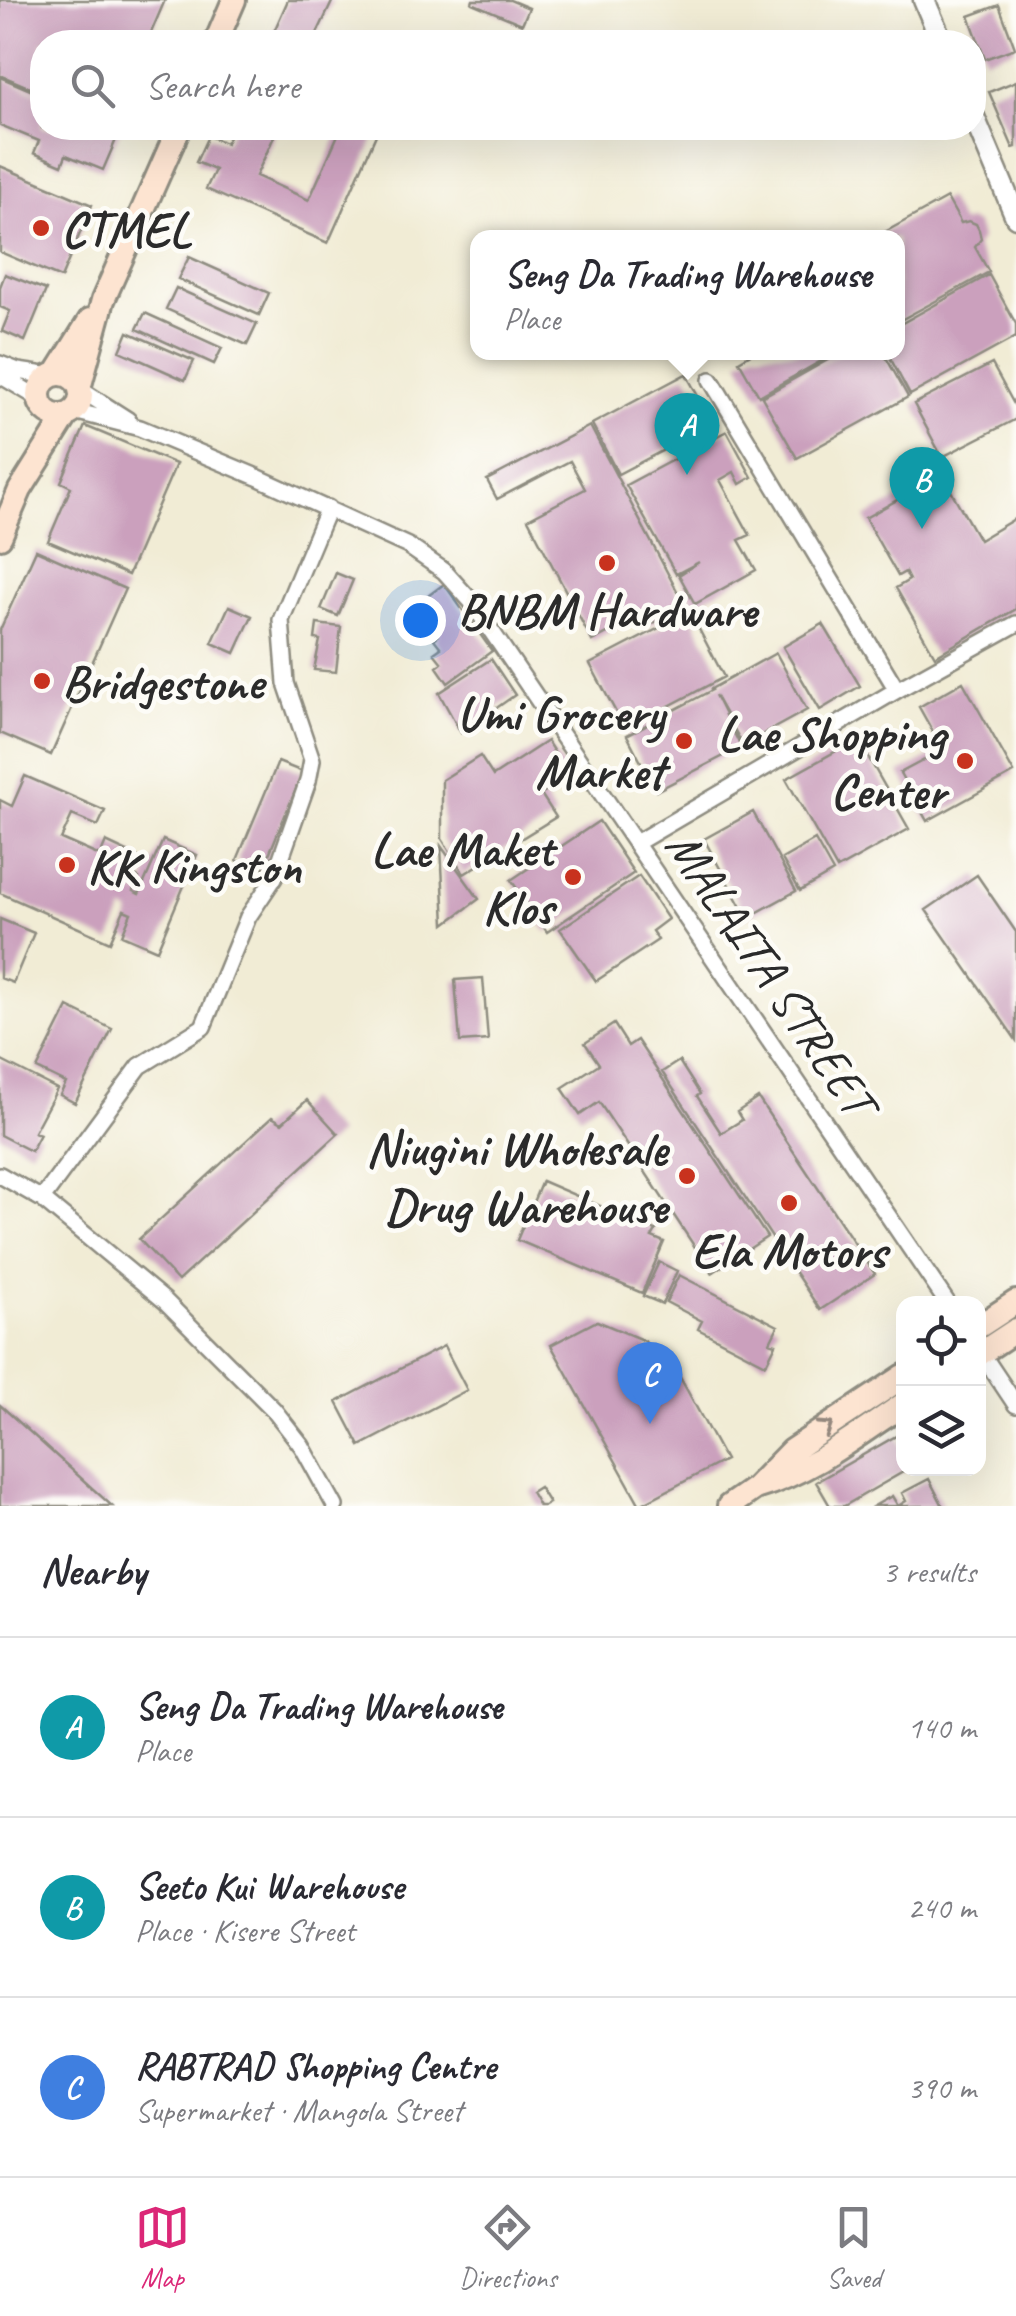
<!DOCTYPE html>
<meta charset="utf-8">
<style>
:root{--surface:#fff;--page:#f7f7f7;--text:#2b2b33;--muted:#7c7c81;--line:#e1e1e2;--accent:#db2777}
body{margin:0;font-family:Caveat,sans-serif;background:var(--page);color:var(--text)}
.controls{position:absolute;right:30px;bottom:30px;display:grid;overflow:hidden;border-radius:20px;box-shadow:0 10px 40px #0002}
.controls button{width:90px;height:90px;display:grid;place-items:center;padding:0;border:0;border-bottom:2px solid var(--line);background:var(--surface);color:var(--text);font:50px sans-serif}
.you{position:absolute;left:420px;top:620px;width:35px;height:35px;margin:-25px;border:8px solid #fff;border-radius:50%;background:#1a73e8;box-shadow:0 0 0 15px #1a73e833}
.badge{display:grid;place-items:center;width:65px;height:65px;border-radius:50%;background:var(--accent);color:#fff;font-size:32px;font-weight:700}
.pin{position:absolute;translate:-50% -82px;filter:drop-shadow(0 2px 5px #0008)}
.pin::after{content:'';position:absolute;top:52px;width:35px;height:30px;background:inherit;clip-path:polygon(0 0,100% 0,50% 100%)}
.popup{position:absolute;left:470px;top:230px;width:435px;height:130px;box-sizing:border-box;display:grid;place-content:center;border-radius:20px;background:var(--surface);filter:drop-shadow(0 2px 8px #0005);font-size:32px;white-space:nowrap;color:var(--muted)}
.popup b{font-size:38px;color:var(--text)}
.popup::after{content:'';position:absolute;left:50%;top:100%;margin-left:-20px;border:20px solid transparent;border-top-color:var(--surface)}
.list{margin:0;padding:0;list-style:none}
h2{display:flex;justify-content:space-between;align-items:center;height:130px;margin:0;padding:0 40px;font-size:42px}
h2 small{font-size:32px;font-weight:400;color:var(--muted)}
.list li{display:grid;grid-template-columns:65px 1fr auto;gap:30px;align-items:center;box-sizing:border-box;height:180px;padding:0 40px;border-top:2px solid var(--line)}
.list b{display:block;font-size:38px;white-space:nowrap}
.list p{margin:0;font-size:32px;white-space:nowrap;color:var(--muted)}
.list em{font-size:32px;font-style:normal;color:var(--muted)}
.icon{flex:none;width:55px;height:55px;fill:none;stroke:currentColor;stroke-width:2;stroke-linecap:round;stroke-linejoin:round}
.map{position:relative;flex:none;width:1016px;height:1506px;overflow:hidden}
.search{position:absolute;background:var(--surface);box-shadow:0 10px 40px #0002;left:30px;right:30px;top:30px;height:110px;display:flex;align-items:center;gap:25px;box-sizing:border-box;padding:0 35px;border-radius:40px;color:var(--muted);font-size:38px}
.sheet{height:670px;background:var(--surface)}
nav{display:flex;justify-content:space-around;align-items:center;box-sizing:border-box;height:140px;border-top:2px solid var(--line);background:var(--surface);font-size:28px;color:var(--muted)}
nav a{display:grid;justify-items:center;gap:5px}
nav .on{color:var(--accent)}
.map>svg:first-child{display:block}
.building{fill:#cba0bd}
.lines{fill:none;stroke-linecap:round;stroke-linejoin:round}
.minor-casing{stroke:#8e8c80;stroke-width:20}
.tertiary-casing{stroke:#8e8c80;stroke-width:25}
.secondary-casing{stroke:#8e8c80;stroke-width:28}
.minor{stroke:#fff;stroke-width:15}
.tertiary{stroke:#fff;stroke-width:20}
.secondary{stroke:#fde4d1;stroke-width:22}
.oneway{stroke:#94887e}
.poi-dot{fill:#c8321e;stroke:#fdfcf7;stroke-width:4}
.labels{text-anchor:middle;stroke-width:9;stroke-linejoin:round;paint-order:stroke}
.poi-label{font-size:50px;font-weight:bold;fill:#2b2b2b;stroke:#fdfcf7;text-anchor:end}
.street-label{font-size:50px;fill:#2b2b2b;stroke:#fdfcf7}
</style>
<div class="map">
<svg width="1016" height="1506" viewBox="0 0 1016 1506">
<rect width="100%" height="100%" fill="#fdfcf7"/>
<filter id="ink" filterUnits="userSpaceOnUse"><feTurbulence type="fractalNoise" baseFrequency=".01" numOctaves="2"/><feDisplacementMap in="SourceGraphic" scale="20" xChannelSelector="R" yChannelSelector="G"/><feConvolveMatrix kernelMatrix="1 2 1 2 8 2 1 2 1" color-interpolation-filters="sRGB"/></filter>
<filter id="wash" filterUnits="userSpaceOnUse"><feTurbulence type="fractalNoise" baseFrequency=".0048" numOctaves="4" result="noise"/><feDisplacementMap in="SourceGraphic" scale="40" xChannelSelector="R" yChannelSelector="G"/><feGaussianBlur stdDeviation="2.25" result="paint"/><feColorMatrix in="noise" values="0 0 0 0 0 0 0 0 0 0 0 0 0 0 0 0 0 1.4 0 .05"/><feComposite in="paint" operator="in"/></filter>
<g filter="url(#wash)">
<rect width="100%" height="100%" fill="#f1ecd5"/>
<g id="blocks">
<path class="building" d="M0,0h165l-18,42h-105v51l-42,-18z
M288,0h45l-20,42h-31l-11,-4z
M473,0h37l19,8 -7,16 -50,-21z
M999,5l16,43 -30,11 -16,-43z
M0,77l42,18v33h79l-18,42 -37,-15 -4,10 -28,-12 5,-12 -39,-16z
M1016,81v66l-3,1 -24,-56z
M233,128h45l-22,48 53,24 32,-72h38l-51,115 -122,-54 9,-19 -19,-8 12,-26 18,7z
M0,166l92,39 -31,73 -61,-26z
M947,198l14,25 8,-2 7,3 3,6 2,9 -6,8 14,25 -92,50v-84h-23z
M189,257l80,36 -10,22 -81,-36z
M5,274l41,16 -21,51 -23,-10 8,-20 -10,-4v-20z
M989,275l27,49v13l-106,58 -23,-43h10v-26z
M176,288l81,36 -10,21 -81,-36z
M145,313l77,35 -8,16 -77,-35z
M128,332l66,29 -9,19 -65,-29z
M754,352h83l-78,44 -20,-35z
M842,352h41l25,45 -111,61 -35,-61z
M992,364l24,44v11l-74,38 -28,-53z
M686,374l27,50 -95,50 -26,-50z
M85,426l91,38 -48,111 -80,-34 23,-54 -10,-5z
M590,426l95,180 -41,22 -6,-11 -46,24 -64,-122 57,-30 -15,-28 -73,38 -10,-19z
M727,431l25,46 -12,7 -6,-12 -14,8 30,55 -11,5 17,30 -61,34 -16,-29 20,-13 -23,12 -50,-89z
M942,475l37,65 37,-22v91l-81,47 -39,-68 13,-8 -4,-8 -7,4 -33,-58z
M36,550l89,39 -74,166 -51,-22v-103z
M336,573l17,7 -15,36 -17,-7z
M444,584l48,67 -44,32 -11,-16 5,-4 -8,-10 7,-5 -7,-9 4,-3 -7,-10 4,-3 -7,-11 4,-4 -7,-10z
M229,606l23,10 -17,37 -23,-10z
M690,612l34,65 -99,52 -35,-65z
M317,624l24,3 -5,45 -22,-2 6,-30 -5,-1z
M823,624l37,62 -40,24 -37,-63z
M776,653l31,57 -64,35 -28,-50 26,52 -85,44 -29,-56 85,-45 -1,-1z
M491,659l24,36 -54,38 -22,-40z
M963,682l51,91 -87,48 -27,-48 43,-23 -24,-43z
M858,739l51,90 -72,40 -51,-90z
M547,741l22,35 -28,18 15,23 -92,57 -22,-35v-59l38,-24 13,20z
M278,762l25,10 -41,99 -25,-11z
M25,776l80,35 -7,15 -26,-11 -11,24 39,17 6,-14 32,15 -7,17 8,4 -6,13 6,3 24,-54 34,15 -40,95 -35,-15 9,-22 -7,-3 -14,32 -110,-49v-93l12,6z
M753,812l43,79 -49,27 -43,-79z
M599,821l35,52 -87,59 -36,-52z
M815,840l18,32 -33,19 -18,-32z
M441,846l38,53 -34,25z
M977,875l39,57v108l-90,-130z
M639,876l29,43 -16,12 6,9 -62,41 -36,-52z
M0,919l34,14 -21,50 -13,-5z
M483,978l5,62 -28,2 -5,-62z
M68,1007l44,22 -37,74 -15,-8 6,-12 -29,-14z
M614,1024l14,22 9,-6 130,197 -55,36 -113,-171 -19,13 -18,-27 37,-24 -14,-21z
M0,1060l57,29 -23,43 6,2 -9,17 -31,-16z
M679,1061l21,33 -3,2 24,37 21,-13 -5,-8 21,-14 117,176 -55,36 -158,-238z
M307,1100l31,34 -160,147 -39,-42 133,-122 10,6z
M542,1181l114,49 -4,7 12,5 -22,51 -125,-53z
M659,1262l18,9 -15,33 -19,-8z
M679,1275l99,51 -8,16 6,2 -10,20 -68,-35 4,-8 -36,-19z
M597,1321l48,20 18,36 13,-7 49,90 -85,45 -89,-160z
M444,1346l23,44 -107,56 -23,-44z
M0,1405l112,101h-112z
M896,1436l8,14v18h6l-66,38h-14l-14,-24z
M929,1479l14,27h-45l8,-5 -4,-8z
M539,1487l10,16 -5,3h-5l-8,-14z
M892,1496l6,10h-24z"/>
</g>
</g>
<g filter="url(#ink)">
<use href="#blocks" fill-opacity="0" stroke="#8e8c80" stroke-width="2.5"/>
<g class="lines">
<g class="minor-casing">
<path id="minor" d="M0,364l18,7 33,5
M0,375l40,24
M711,380l186,310
M81,390l47,30
M74,411l66,17 117,49 151,69 36,25 27,30 477,703
M636,843l261,-153 119,-66
M0,1175l42,24 123,102 108,108 29,37 33,60
M42,1199l98,-133 63,-39 45,-110 26,-39 34,-97 4,-21 -26,-77 -5,-63 47,-112
M978,1348l38,57"/>
</g>
<g class="tertiary-casing">
<path id="tertiary" d="M924,0l18,42
M974,117l42,100"/>
</g>
<g class="secondary-casing">
<path id="secondary" d="M216,42l18,-42
M39 395a21 21 0 1 1 42 0a21 21 0 1 1-42 0Z
M56,374l34,-54
M80,385l23,-85 76,-172
M0,537l20,-47 47,-75
M978,1327l38,-25
M978,1355l38,-25
M755,1488c56,-16 101,-52 149,-84
M729,1506l26,-18 36,-37 113,-75"/>
</g>
<use href="#minor" class="minor"/>
<use href="#tertiary" class="tertiary"/>
<use href="#secondary" class="secondary"/>
</g>
<defs><path id="oneway-chevron" d="M-2-3.5L2.5 0L-2 3.5" fill="none" stroke-width="1.6" stroke-linecap="round" stroke-linejoin="round" transform="scale(2.5)"/></defs>
<use class="oneway" href="#oneway-chevron" transform="translate(826 1427) rotate(-34)"/>
</g>
<g class="poi-dot">
<circle cx="41" cy="228" r="10"/>
<circle cx="607" cy="563" r="10"/>
<circle cx="42" cy="681" r="10"/>
<circle cx="684" cy="741" r="10"/>
<circle cx="965" cy="761" r="10"/>
<circle cx="67" cy="865" r="10"/>
<circle cx="573" cy="877" r="10"/>
<circle cx="687" cy="1176" r="10"/>
<circle cx="789" cy="1203" r="10"/>
</g>
<g class="labels">
<g class="poi-label">
<text x="61" y="246" text-anchor="start">CTMEL</text>
<text x="607" y="627" text-anchor="middle">BNBM Hardware</text>
<text x="62" y="699" text-anchor="start">Bridgestone</text>
<text x="664" y="730">Umi Grocery<tspan x="664" dy="58">Market</tspan></text>
<text x="945" y="750">Lae Shopping<tspan x="945" dy="58">Center</tspan></text>
<text x="553" y="866">Lae Maket<tspan x="553" dy="58">Klos</tspan></text>
<text x="87" y="883" text-anchor="start">KK Kingston</text>
<text x="667" y="1165">Niugini Wholesale<tspan x="667" dy="58">Drug Warehouse</tspan></text>
<text x="789" y="1267" text-anchor="middle">Ela Motors</text>
</g>
<g class="street-label">
<text transform="translate(772 972) rotate(56)" y="18">MALAITA STREET</text>
</g>
</g>
</svg>
<div class="controls">
<button><svg class="icon" aria-label="locate" viewBox="0 0 24 24"><circle cx="12" cy="12" r="6"/><path d="M12 2v4M12 18v4M2 12h4M18 12h4"/></svg></button>
<button><svg class="icon" aria-label="layers" viewBox="0 0 24 24"><path d="M12 4l9 5-9 5-9-5zM3 14l9 5 9-5"/></svg></button>
</div>
<div class="you"></div>
<div class="pin badge" style="left:687px;top:475px;background:#0f9aa8">A</div>
<div class="popup"><b>Seng Da Trading Warehouse</b>Place</div>
<div class="pin badge" style="left:922px;top:529px;background:#0f9aa8">B</div>
<div class="pin badge" style="left:650px;top:1424px;background:#3f7fe0">C</div>
<div class="search"><svg class="icon" aria-label="search" viewBox="0 0 24 24"><circle cx="10" cy="10" r="6"/><path d="M15 15l6 6"/></svg>Search here</div>
</div>
<section class="sheet">
<h2>Nearby<small>3 results</small></h2>
<ul class="list">
<li><span class="badge" style="background:#0f9aa8">A</span><div><b>Seng Da Trading Warehouse</b><p>Place</p></div><em>140 m</em></li>
<li><span class="badge" style="background:#0f9aa8">B</span><div><b>Seeto Kui Warehouse</b><p>Place · Kisere Street</p></div><em>240 m</em></li>
<li><span class="badge" style="background:#3f7fe0">C</span><div><b>RABTRAD Shopping Centre</b><p>Supermarket · Mangola Street</p></div><em>390 m</em></li>
</ul>
</section>
<nav>
<a class="on"><svg class="icon" aria-label="map" viewBox="0 0 24 24"><path d="M3 6l6-2 6 2 6-2v14l-6 2-6-2-6 2zM9 4v14M15 6v14"/></svg>Map</a>
<a><svg class="icon" aria-label="directions" viewBox="0 0 24 24"><path d="M12 3l9 9-9 9-9-9zM9 14v-3h6M13 9l2 2-2 2"/></svg>Directions</a>
<a><svg class="icon" aria-label="saved" viewBox="0 0 24 24"><path d="M7 4h10v16l-5-4-5 4z"/></svg>Saved</a>
</nav>
